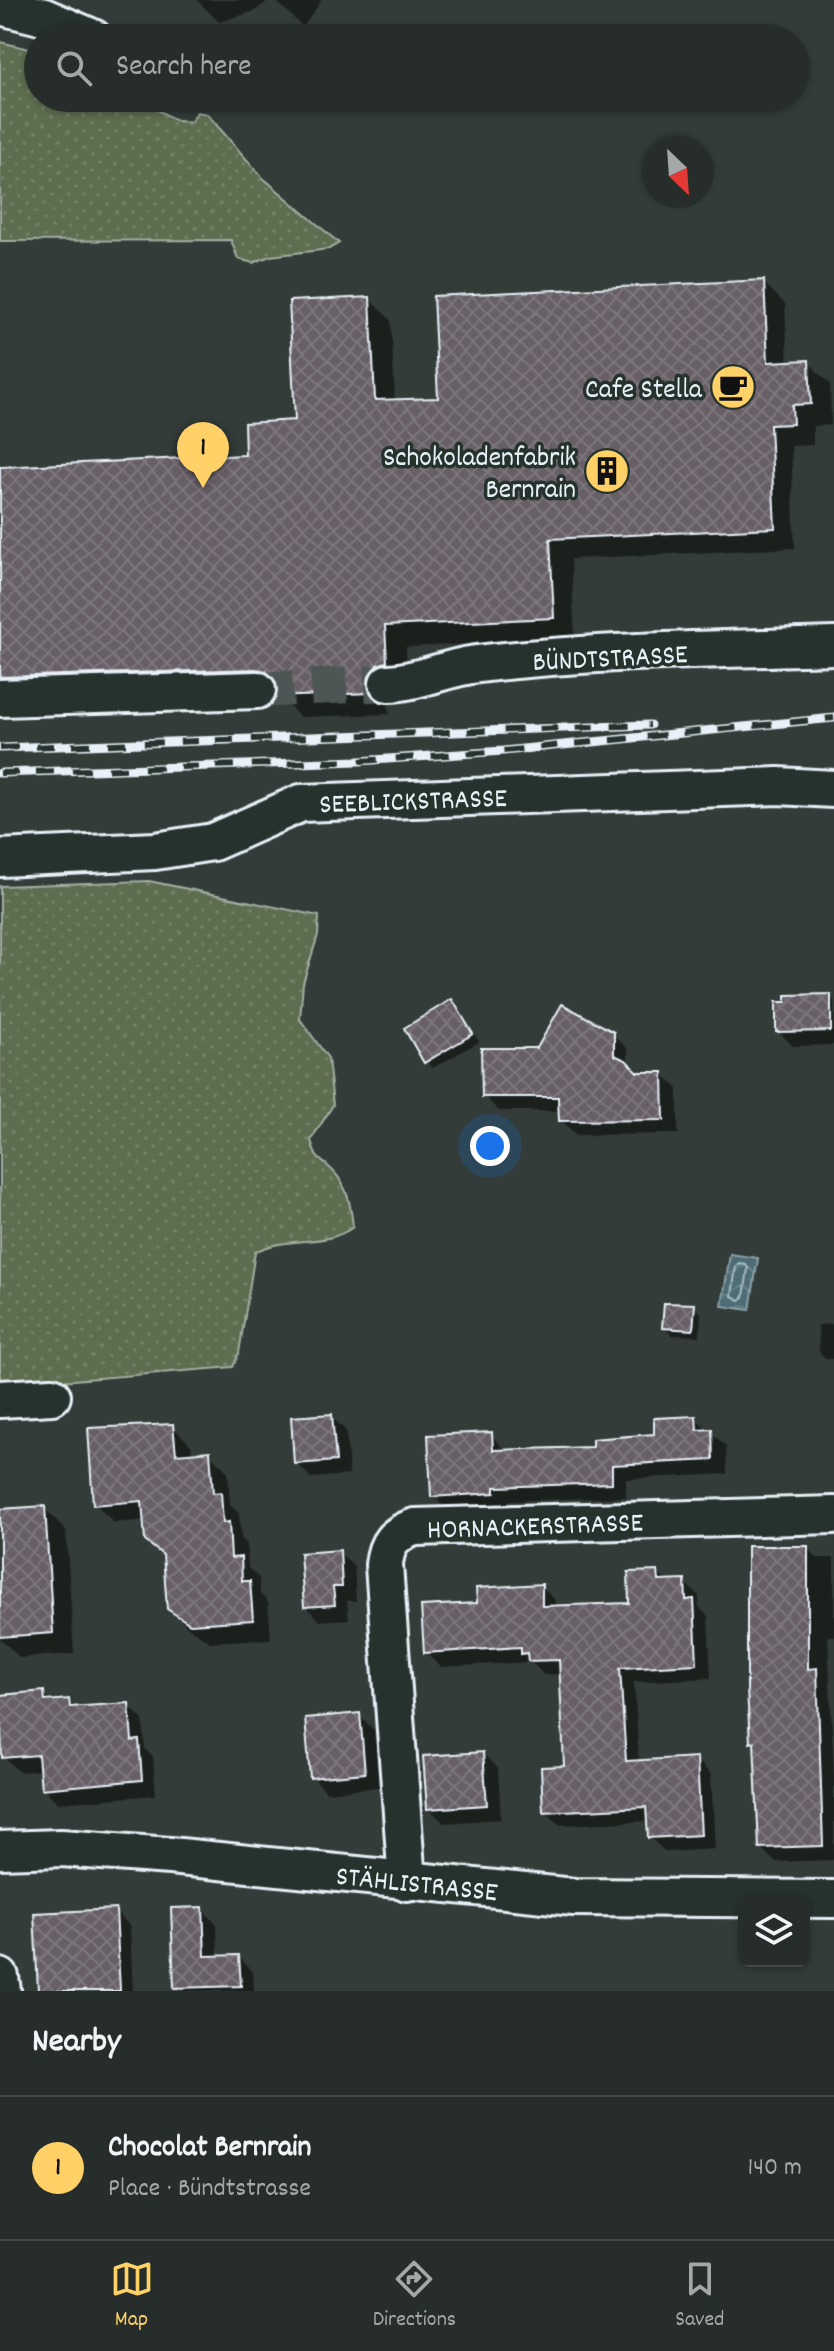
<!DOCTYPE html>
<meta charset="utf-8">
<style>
:root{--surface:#262d2a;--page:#2e3532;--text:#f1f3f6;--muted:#a4a8a8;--line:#424947;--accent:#ffd166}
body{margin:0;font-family:Dekko,sans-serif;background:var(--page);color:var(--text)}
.controls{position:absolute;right:24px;bottom:24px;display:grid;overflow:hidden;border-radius:12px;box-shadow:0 2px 6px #0004}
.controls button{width:72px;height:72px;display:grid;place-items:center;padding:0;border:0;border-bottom:2px solid var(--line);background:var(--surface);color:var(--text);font:40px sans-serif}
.compass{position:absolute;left:642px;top:136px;width:72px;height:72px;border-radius:50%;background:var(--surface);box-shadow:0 2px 6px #0004;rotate:155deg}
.you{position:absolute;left:490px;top:1146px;width:28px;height:28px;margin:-20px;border:6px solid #fff;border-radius:50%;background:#1a73e8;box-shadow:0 0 0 12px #1a73e833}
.badge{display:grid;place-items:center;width:52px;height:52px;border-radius:50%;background:var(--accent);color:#111;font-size:26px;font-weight:700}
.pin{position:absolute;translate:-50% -66px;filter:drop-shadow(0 2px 4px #0008)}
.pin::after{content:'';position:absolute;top:42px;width:28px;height:24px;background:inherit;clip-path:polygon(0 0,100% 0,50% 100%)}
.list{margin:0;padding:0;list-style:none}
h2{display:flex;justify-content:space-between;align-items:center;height:104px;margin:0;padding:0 32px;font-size:34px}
h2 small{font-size:26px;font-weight:400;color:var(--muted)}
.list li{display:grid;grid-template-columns:52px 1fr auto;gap:24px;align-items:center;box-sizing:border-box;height:144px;padding:0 32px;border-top:2px solid var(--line)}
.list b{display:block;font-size:30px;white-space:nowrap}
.list p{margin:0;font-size:26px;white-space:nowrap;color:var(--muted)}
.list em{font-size:26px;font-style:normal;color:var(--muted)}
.icon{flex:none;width:44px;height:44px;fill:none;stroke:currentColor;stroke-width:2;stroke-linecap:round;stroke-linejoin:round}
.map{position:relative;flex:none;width:834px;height:1991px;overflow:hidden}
.search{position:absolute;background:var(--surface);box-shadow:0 2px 6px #0004;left:24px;right:24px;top:24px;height:88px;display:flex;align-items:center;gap:20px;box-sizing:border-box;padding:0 28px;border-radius:44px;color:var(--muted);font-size:30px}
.sheet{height:248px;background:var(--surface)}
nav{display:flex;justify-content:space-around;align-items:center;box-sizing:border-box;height:112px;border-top:2px solid var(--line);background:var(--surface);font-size:22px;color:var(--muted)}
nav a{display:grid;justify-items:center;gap:4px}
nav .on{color:var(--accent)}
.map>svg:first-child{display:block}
.grass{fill:url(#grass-dots);stroke:#a2afa4;stroke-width:2}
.water{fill:url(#water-waves);stroke:#8ca1a9;stroke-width:2}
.shadow{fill:#0007}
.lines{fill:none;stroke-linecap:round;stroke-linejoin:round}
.shore{stroke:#aabcc4;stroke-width:2}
.building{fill:url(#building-cross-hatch);stroke:#e8f1f8;stroke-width:2}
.minor-tunnel{stroke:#4e5755;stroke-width:36;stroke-dasharray:36 18;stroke-linecap:butt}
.minor-casing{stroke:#e8f1f8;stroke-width:42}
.minor{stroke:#26332d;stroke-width:36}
.rail-casing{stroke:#e8f1f8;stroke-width:9}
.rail{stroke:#26332d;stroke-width:6;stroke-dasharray:18;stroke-linecap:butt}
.labels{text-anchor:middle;stroke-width:7;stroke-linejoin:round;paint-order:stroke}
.poi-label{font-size:28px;fill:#e8f1f8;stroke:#26332d;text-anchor:end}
.street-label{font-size:28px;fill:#e8f1f8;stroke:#26332d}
</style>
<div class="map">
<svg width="834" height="1991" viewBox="0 0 834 1991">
<defs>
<pattern id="grass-dots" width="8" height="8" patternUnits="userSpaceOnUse" patternTransform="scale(2)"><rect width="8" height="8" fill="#5d6d4f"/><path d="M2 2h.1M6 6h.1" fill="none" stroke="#748269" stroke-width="1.8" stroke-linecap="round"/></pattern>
<pattern id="water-waves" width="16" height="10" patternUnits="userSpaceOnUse" patternTransform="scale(2)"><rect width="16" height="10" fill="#4e6c75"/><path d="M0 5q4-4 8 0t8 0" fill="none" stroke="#688189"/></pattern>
<pattern id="building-cross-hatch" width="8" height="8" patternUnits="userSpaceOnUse" patternTransform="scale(2)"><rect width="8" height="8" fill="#675f66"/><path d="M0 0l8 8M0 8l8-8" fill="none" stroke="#7d767d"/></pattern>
</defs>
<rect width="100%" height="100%" fill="#333c38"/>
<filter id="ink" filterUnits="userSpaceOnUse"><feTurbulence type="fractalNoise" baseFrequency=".0125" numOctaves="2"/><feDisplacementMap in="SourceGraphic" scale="16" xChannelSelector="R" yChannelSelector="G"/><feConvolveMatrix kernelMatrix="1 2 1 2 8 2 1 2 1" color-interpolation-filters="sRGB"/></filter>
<g filter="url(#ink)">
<path class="grass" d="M0,42l38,9v47h99l40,23 14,1 6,-10 10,2 55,63 77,66 -10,6 -59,7 -17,7 -15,-4 -7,-19 -231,1z
M149,881l170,35 -1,19 -15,48 -3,36 28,39 5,47 -22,35c7,24 6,15 22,31 15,15 18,36 20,56 -27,21 -67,8 -98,25l-16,101 -6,14 -233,19v-500z"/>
<path class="water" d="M730,1254l28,4 -8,52 -28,-4z"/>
<path class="shadow" d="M197,0h72l-14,11 -36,11z
M275,0h47l-19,27z
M763,282l22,22 3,59 20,-1 22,22 1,41 -18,1v19l-22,1 4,102 -224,11 4,80 -169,8 2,36 -18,12 -2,12 2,7 -90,3 -21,-21 1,-6 -258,8 -22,8v-237l247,-12 50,-35 72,-123 22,21 4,81 45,-1z
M830,996l4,4v45l-41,1 -15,-15z
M452,1001l7,7 20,34 -46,26 -7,-7z
M612,1034l16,15v16l9,9h26l15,15v45l-102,1 -15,-15 -1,-9h-61l-15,-15 55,-46z
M694,1306l7,7 -1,23 -28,-1 -8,-7z
M834,1324v35h-8l-7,-7 -1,-27z
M331,1416l15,15 3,44 -38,3 -15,-15z
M695,1418l31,28 1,28 -101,5v18l-117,4v6l-61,4 -15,-15 58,-62 15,18 88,-3 62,-13z
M172,1426l19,19 1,9 17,-1 19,19 2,33 9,8 2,25 6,6 1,24 11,10 1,16 8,8 3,37 -61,3 -22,-15 -20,-19 -3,-51 -18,-17 -1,-20 -32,3 -19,-19z
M44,1508l22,22 8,124 -54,4 -20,-20v-127z
M807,1548l10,10h17v78h-6l6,142v82l-59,2 -14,-14 -4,-101 -5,-5z
M339,1552l15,15 2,34h-9l2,18 -29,2 -15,-15z
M658,1573l10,10 16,-1 15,14v11l9,9 3,62 -77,4 5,80 57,-3 15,15 4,75 -50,3 -15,-15 -1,-16 -89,4 -15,-14 21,-43 -4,-94 -18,1 -13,-13 -90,5 -15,-14 53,-48 62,-19 15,15v7l75,-3z
M43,1694l9,8 17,-1 7,7 52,-3 15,15 2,29 8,8 3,38 -98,8 -15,-15 -2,-18 -22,2 -15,-15 -4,-60z
M359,1715l15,15 5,57 -52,5 -15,-15z
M483,1754l15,14 3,51 -57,4 -15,-14z
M202,1909l15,15 1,33h21l14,15 1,19h-75l-3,-4z
M115,1911l15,15 3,65h-93z"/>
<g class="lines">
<path class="shore" d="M739,1263l7,1 2,4 -4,29 -4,3 -8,-4 4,-30z"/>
</g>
<path class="building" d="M764,280l4,82 41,-2 2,44 -19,1 1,19 -23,1 5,103 -225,11 4,79 -169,8 2,36 -10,3 -8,8 -2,11 3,9 -94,4 2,-8 -4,-11 -8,-7 -10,-2 -256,8v-210l245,-12 -1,-32 51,-3 -6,-119 81,-4 5,103 63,-2 -5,-102z
M831,994v37l-55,1v-30h10v-7z
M452,999l21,35 -49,29 -20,-35z
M562,1004l52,28v23l12,5 11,12h26l1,48 -105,1 -1,-24h-76l-1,-49h56z
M664,1303l31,1 -2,26 -31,-2z
M332,1414l4,47 -42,3 -3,-47z
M696,1416l1,14 15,-1 1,31 -101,5v18l-117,4v6l-64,4 -3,-62 64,-3 1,18 99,-3v-8l62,-5v-16z
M173,1424l3,30 34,-3 3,42 8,-1 2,31 6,-1 2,36 10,-1 1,24h8l3,39 -63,4 -23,-15 -4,-54 -18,-14 -3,-40 -49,4 -5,-77z
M45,1506l8,127 -53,4v-128z
M747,1546h61v123l9,-1 6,178 -64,2 -5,-106 -4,1 -3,-54z
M340,1550l2,37h-9l2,18 -31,2 -4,-54z
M658,1571l1,10 26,-1 1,20 8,-1 3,65 -77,4 6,93 71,-4 4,78 -53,3 -2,-31 -103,5 -2,-45 23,-1 -5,-106 -31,1 -1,-8 -6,1v-7l-97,6 -3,-47 56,-3 -1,-15 66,-4v22l87,-3 -1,-31z
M44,1691l1,10 24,-2 1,8 59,-4 3,38 7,-1 3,40 -101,9 -3,-34 -36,3 -2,-63z
M360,1713l5,60 -55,5 -5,-60z
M483,1752l4,53 -60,4 -4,-53z
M203,1907l2,49 34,-1 2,31 -67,2 -3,-80z
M116,1909l4,82h-82l-4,-78z"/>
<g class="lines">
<path class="minor-tunnel" d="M257,690l131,-7"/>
<g class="minor-casing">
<path id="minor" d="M0,6l44,11 49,21
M388,683c32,-1 59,-16 90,-19 118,-14 238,-14 356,-18
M0,698l257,-8
M0,858l155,-7 58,-9 88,-39 477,-17 56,3
M0,1399l52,-3
M0,1850l61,-2 109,8 404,41 260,2
M407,1882l-23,-317c2,-22 10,-31 31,-38l419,-12
M0,1977l2,14"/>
</g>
<use href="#minor" class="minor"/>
<g class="rail-casing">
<path id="rail" d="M0,748l650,-23
M0,773l359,-12 144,-10 331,-33"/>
</g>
<use href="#rail" class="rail"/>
</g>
</g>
<defs>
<g id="cafe-disc" transform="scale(2.3)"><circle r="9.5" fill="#ffd166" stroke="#26332d"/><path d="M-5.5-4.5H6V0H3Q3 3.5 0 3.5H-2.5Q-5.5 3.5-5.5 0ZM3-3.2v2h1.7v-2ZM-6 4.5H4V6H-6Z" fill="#111"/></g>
<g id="building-disc" transform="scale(2.3)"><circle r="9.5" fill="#ffd166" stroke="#26332d"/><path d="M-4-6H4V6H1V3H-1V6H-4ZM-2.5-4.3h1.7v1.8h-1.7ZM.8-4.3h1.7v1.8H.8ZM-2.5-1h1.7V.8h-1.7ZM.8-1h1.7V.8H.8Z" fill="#111"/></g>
</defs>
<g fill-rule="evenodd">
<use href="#cafe-disc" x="733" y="387"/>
<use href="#building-disc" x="607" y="471"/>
</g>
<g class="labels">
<g class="poi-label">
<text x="702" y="397">Cafe Stella</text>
<text x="576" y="465">Schokoladenfabrik<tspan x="576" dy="32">Bernrain</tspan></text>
</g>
<g class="street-label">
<text transform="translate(610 656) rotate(-3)" y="10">BÜNDTSTRASSE</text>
<text transform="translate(413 799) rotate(-2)" y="10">SEEBLICKSTRASSE</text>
<text transform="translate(535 1524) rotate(-2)" y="10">HORNACKERSTRASSE</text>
<text transform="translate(417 1882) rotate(6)" y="10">STÄHLISTRASSE</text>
</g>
</g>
</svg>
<div class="controls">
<button><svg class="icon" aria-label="layers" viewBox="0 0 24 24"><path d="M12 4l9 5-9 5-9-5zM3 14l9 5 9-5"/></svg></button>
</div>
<svg class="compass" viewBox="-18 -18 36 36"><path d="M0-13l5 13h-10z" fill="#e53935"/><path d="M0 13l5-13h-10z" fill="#a4a8a8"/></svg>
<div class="you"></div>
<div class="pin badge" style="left:203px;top:488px">1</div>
<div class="search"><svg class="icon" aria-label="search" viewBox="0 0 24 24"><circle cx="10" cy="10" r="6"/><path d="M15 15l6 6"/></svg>Search here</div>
</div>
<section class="sheet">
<h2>Nearby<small></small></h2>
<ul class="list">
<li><span class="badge">1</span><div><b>Chocolat Bernrain</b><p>Place · Bündtstrasse</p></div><em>140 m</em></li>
</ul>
</section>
<nav>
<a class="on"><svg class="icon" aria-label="map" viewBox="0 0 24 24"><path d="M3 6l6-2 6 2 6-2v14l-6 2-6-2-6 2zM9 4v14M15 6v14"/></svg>Map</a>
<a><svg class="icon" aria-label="directions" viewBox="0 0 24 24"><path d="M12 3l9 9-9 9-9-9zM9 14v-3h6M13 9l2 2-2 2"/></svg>Directions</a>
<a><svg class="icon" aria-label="saved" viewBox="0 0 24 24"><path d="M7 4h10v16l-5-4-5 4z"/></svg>Saved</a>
</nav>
